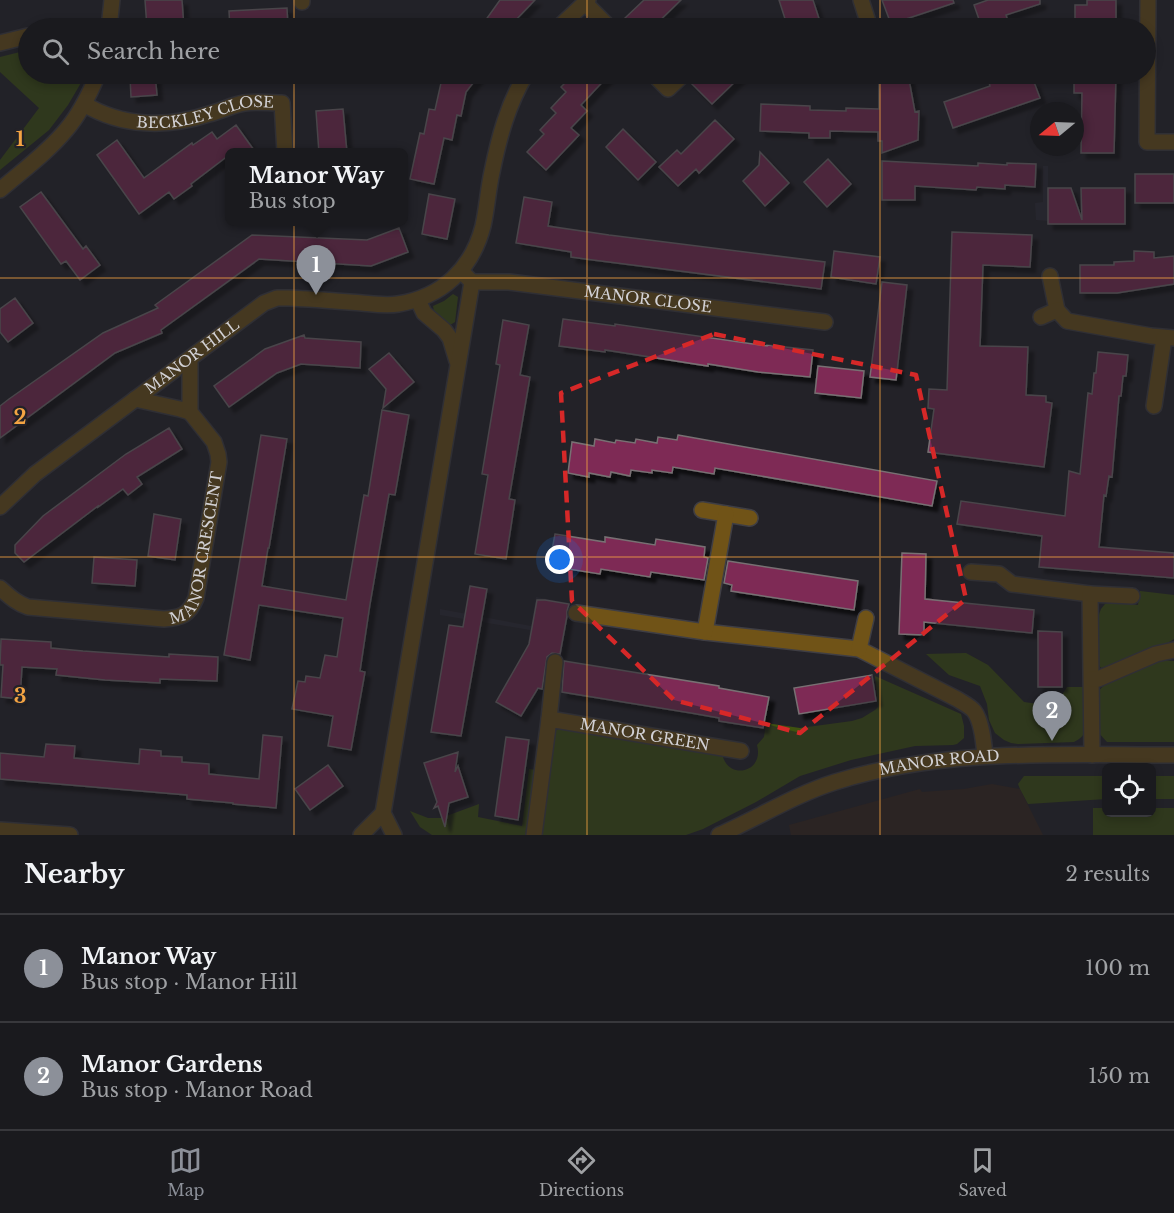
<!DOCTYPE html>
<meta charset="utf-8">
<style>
:root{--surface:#1a1a1e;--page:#27272b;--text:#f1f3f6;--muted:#9fa1a4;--line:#38383c;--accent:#8c9099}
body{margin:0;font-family:"Libre Baskerville",serif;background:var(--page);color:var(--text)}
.controls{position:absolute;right:18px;bottom:18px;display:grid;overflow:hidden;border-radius:9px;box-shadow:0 3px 9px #0003}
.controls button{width:54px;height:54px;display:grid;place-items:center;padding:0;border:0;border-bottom:2px solid var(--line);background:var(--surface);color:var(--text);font:30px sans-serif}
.compass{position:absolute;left:1030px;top:102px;width:54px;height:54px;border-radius:50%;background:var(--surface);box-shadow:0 3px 9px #0003;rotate:251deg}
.you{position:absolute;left:560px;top:560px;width:21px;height:21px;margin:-15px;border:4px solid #fff;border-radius:50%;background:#1a73e8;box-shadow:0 0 0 9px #1a73e833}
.badge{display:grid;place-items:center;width:39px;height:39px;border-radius:50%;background:var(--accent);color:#fff;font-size:20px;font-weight:700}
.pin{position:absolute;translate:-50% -50px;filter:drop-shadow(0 2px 3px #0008)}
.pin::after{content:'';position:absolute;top:32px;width:21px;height:18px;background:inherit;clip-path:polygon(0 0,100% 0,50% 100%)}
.popup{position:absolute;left:225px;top:148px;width:183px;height:78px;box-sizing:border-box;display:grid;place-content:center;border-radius:9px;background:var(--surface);filter:drop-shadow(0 2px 4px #0005);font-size:20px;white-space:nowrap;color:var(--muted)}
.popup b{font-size:22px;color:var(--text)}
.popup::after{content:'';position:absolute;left:50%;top:100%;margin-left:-12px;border:12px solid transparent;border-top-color:var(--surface)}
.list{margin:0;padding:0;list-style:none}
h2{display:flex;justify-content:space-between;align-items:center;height:78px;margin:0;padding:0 24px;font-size:26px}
h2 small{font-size:20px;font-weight:400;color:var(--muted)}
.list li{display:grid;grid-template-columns:39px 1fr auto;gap:18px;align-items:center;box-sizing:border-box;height:108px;padding:0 24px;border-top:2px solid var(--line)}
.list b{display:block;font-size:22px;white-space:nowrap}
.list p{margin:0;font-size:20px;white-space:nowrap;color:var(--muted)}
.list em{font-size:20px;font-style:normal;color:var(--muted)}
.icon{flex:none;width:33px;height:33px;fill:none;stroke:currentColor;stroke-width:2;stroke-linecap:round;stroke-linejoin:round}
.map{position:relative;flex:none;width:1174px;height:835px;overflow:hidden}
.search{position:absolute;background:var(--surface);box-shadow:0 3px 9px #0003;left:18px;right:18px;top:18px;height:66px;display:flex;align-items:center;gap:15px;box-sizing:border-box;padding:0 21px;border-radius:33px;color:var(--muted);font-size:22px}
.sheet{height:294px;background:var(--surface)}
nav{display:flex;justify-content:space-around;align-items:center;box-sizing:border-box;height:84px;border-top:2px solid var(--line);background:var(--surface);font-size:16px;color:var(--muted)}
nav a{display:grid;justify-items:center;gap:3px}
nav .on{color:var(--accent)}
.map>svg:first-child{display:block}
.built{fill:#2c2a35}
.education{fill:#36261d}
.green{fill:#3f5310}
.building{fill:#7e2954;stroke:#787073;stroke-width:1.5;filter:url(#shadow)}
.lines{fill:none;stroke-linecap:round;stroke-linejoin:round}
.street-casing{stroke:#3f3e44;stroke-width:18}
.street{stroke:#705317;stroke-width:15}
.marked{fill:none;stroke:#d62828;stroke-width:4.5;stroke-dasharray:12 8;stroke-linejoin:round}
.grid{fill:none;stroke:#f4a443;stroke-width:1.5;stroke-opacity:0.55}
.labels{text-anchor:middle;stroke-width:4.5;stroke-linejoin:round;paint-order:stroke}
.street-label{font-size:15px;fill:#d2d1d5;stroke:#232228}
.grid-label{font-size:20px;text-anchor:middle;font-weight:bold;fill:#f4a443;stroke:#232228;stroke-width:4.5;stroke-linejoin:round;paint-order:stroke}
</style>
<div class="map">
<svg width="1174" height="835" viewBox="0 0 1174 835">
<defs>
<filter id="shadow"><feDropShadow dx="5.5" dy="5.5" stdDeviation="1.5" flood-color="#0009"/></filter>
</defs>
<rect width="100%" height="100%" fill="#232228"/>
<path class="built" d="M1043,166h5v55l-12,-1 -1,-17 8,-1z
M536,597l34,6 -9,60 -35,-7 4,-26 -90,-15v-6l91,17z"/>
<path class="education" d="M992,784l28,5 23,46h-252l-2,-10 131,-36 2,3 42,-3z"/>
<path class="green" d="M28,50v24h57v2l-17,29 -19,25 -49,40v-10l39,-52 -39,-36v-15z
M453,294l5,3 -3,25 -5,3 -16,-14 -1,-5 11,-5z
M1140,591l34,4v44l-13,8 -60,21 -4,-6 1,-45 3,-8 4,-5 6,-2 27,3z
M966,653l22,12 36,37 21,3 11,-1 11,-17h20l-1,43c-3,6 -6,9 -12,12l-56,2 -7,-1 -7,-3 -9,-7 -6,-13 -2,-16 -7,-18 -31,-11 -23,-21z
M1161,660l13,1v81h-67l-9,-10v-40c12,-16 44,-24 63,-32z
M875,676l86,38 3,12v12l-7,6 -4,1 -38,1 -64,14 -51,16 -44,26 -53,27 -17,6h-148l17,-104 5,-3 162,24c3,29 43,22 35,-7l7,-8 2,-14 34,5 52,-7 10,-3 13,-8 3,-3z
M529,769l7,1 -8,65h-96l-12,-8 -10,-16 18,7h13l38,-14 -1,13 44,9z
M1024,776h82v23l-78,5 -8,-15 -2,-5z
M1152,776h22v23h-22z
M1093,808h13v4h46v-4h22v27h-81z"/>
<path class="building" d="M145,0h37l2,28h-37z
M500,0h35l-27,28h-28z
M644,0h37l-29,28h-19l-9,-9z
M779,0h34l9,28h-28l-1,-5 -6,2z
M882,0h71l1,3 -63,21z
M988,0h52v4l-34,11 4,13h-28l-8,-23z
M1087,0h29v28h-31v-4h-10v-19h12z
M287,8l1,20h-58l-1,-17z
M136,74h19l2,21 -26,2 -1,-20h6z
M443,74h37l-14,18 -5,24 -4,-1 -5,25 -8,-2 -10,46 -24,-5 10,-46 4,1 5,-25 6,1z
M574,74h36l-29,31 6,6 -16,17 8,7 -33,35 -19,-18 17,-18 -4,-4 16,-17 -5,-5 15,-16 -5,-5z
M702,74h41l-31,30 -20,-20z
M879,74h29l7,38 4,-1 -1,29 -36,13v-12h-4v-9l-48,-1v7h-21v-5l-49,-2 1,-27 49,2v4l36,1v-3l33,1z
M1014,74l3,8h17l6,16 -87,30 -9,-26 46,-16 -1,-4z
M1074,74h42l-2,79h-33l1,-60h-8z
M343,109l4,44h-28l-3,-42z
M715,120l19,19 -35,34 -3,-4 -18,17 -19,-19 18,-17 4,4z
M236,125l20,28h-27v2l-38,29 1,2 -18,13 -5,-7 -30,22 -42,-59 20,-15 27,38 48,-35 1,2 19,-13 5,7z
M623,129l33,33 -18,18 -32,-33z
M760,152l29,31 -24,23 -22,-25 16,-16z
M828,159l23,25 -24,23 -23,-25z
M882,161l96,5v-3l29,2v-2l29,1 -1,23 -30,-2v4l-28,-2 -1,3 -61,-4v14h-33z
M1135,174h39v29h-39z
M1048,188h23l11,32 -1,-32h44v36h-77z
M41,192l42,57 3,-3 14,19 -20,15 -14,-19 -5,3 -41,-57z
M429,194l26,5 -8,40 -25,-5z
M524,197l28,5 -4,24 61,9 216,27 -4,27 -228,-29 -22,-3v-5l-55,-9z
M399,228l9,24 -37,14 -112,-7 -98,71 1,3 -47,20 -115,85v-32l9,-7 94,-66 55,-25 -3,-3 97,-70 115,5z
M952,232l80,3 -2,32 -47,-2 -3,81 48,1 -2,48 20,1v6l6,1 -8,64 -116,-15 6,-43 -6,-1 1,-19 18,1z
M834,251l46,6 -4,27 -45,-7z
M1134,251l20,1v6l20,-2v28l-57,9h-37v-28h34v-3l20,-1z
M882,282l25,3 -11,95 -26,-3z
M15,298l18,25 -25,19 -8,-10v-23z
M563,319l52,7v-2l152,22v-1l46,5 -3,27 -52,-5 -50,-8v2l-103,-16v2l-46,-6z
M503,320l26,5 -9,50 10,2 -21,122 6,1 -9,59 -31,-5 13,-79 -6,-1 18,-109 -4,-1z
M304,335l1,3 56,4 -1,26 -59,-4 -24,9 -48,34 -15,-21 51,-37z
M1098,352l30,3 -2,21h-3l-2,20h-2l-7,81 -3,-1 -3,20 -2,-1 -5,52 75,6v25l-135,-11 3,-31 -85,-12 4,-23 104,15 4,-45 11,3 8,-81 4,1 2,-21h2z
M389,353l25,29 -31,26 3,-19 -17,-20z
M818,366l46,5 -3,27 -46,-5z
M382,410l27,5 -14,80 -6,-1 -19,110 -10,67 5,1 -14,78 -23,-4 5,-30 -41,-7 6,-28 7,1 1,-6 14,2 5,-23 12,2 6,-39 -84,-13 -9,55 -26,-5 37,-220 26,4 -18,109h-1l-6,38 84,14 18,-105 4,1z
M169,428l13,21 -45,28 5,7 -14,11 -5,-6 -25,18v-1l-74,56 -9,-9v-8l28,-29 83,-62z
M678,435l259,46 -5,25 -217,-38 -1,6 -41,-7 -1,6 -20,-3v3l-21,-3 -1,6 -19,-4 -1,5 -21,-4v4l-21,-4 4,-31 22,4 1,-7 20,4 1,-3 19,3 1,-4 21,4 1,-6 19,3z
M154,514l27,5 -6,41 -27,-4z
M555,534l50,8v-5l50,8 1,-6 49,8 -1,10 4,1 -4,22 -53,-8 -1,5 -49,-8 -1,5 -51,-8z
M902,553l24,1 -1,45 109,11 -2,23 -108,-11v13l-25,-1z
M94,557l43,3 -2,26 -43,-3z
M728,561l130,20 -4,29 -123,-19 1,-6 -8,-2z
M470,586l17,3 -26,147 -30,-4 18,-107 14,2z
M537,600h8l24,4 -2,7v5l-7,38 -8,-1 -5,4 -5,32 -4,-1 -17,28 -25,-14 33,-58z
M1038,631l24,1v55h-24z
M1,639l50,3v6l32,3 86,6v-3l49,3 -1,24 -57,-2v4l-55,-3 -49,-5 1,-6 -35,-2 -2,32 -19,-2 2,-32h-3z
M564,661l155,25v2l50,9 -6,31 -44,-7v-3l-28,-5 -129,-21z
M872,675l4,26 -77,13 -5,-26z
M263,735l19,2 -6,71 -43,-4v-1l-46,-4v-4l-187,-16v-26l44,4 2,-13 29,2 -1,12 65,6 1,-15 21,2v5l21,1v5l27,2v10l50,5z
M506,737l23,3 -11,80 -23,-4z
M458,752l-3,20 3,-6 10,31 -19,6 -4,24 -7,-21 -4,2 3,-6 -13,-39z
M328,765l15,21 -33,24 -15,-21z"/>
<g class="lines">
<g class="street-casing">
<g id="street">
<path d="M302,0v2"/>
<path d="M861,0l9,28"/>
<path d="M1148,0l-1,142h27"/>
<path d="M585,3l25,25"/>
<path d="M109,28l3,-28"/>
<path d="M558,28l30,-28"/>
<path d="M729,28l1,-1"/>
<path d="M0,43l28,-7"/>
<path d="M653,74l15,15 16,-15"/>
<path d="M953,74v1"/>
<path d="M838,75l4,-1"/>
<path id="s1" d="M84,104c38,23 83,24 125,10 12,-3 23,-9 35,-11 13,-2 25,0 38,0l3,49"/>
<path d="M0,190c22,-19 47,-37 66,-60 14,-16 24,-37 32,-56"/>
<path d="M1050,276l7,34 10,11 84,15 23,2"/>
<path id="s2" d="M472,282h37l316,40"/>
<path d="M418,300l6,13 20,17 6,8 7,23"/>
<path d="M1041,317l16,-7"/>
<path d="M135,399l45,10 10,3"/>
<path d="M1154,406l10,-68"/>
<path id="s3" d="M0,507l35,-33 229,-171 13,-5h12c24,1 48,3 73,5 11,1 24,3 36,1 44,-7 74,-35 85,-78 4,-18 5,-36 9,-54 7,-35 16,-68 34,-98"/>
<path d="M702,510l48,8"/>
<path d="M971,572l28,2 13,10 78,10 2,161"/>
<path id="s4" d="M0,588c9,8 16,15 28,19l136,12c17,-1 25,-4 32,-21l23,-136 -1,-8 -4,-12 -24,-30v-53"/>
<path d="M1090,594l42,2"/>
<path d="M576,613l129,19 154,17 98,50c6,4 13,7 17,12 8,10 10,33 11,45"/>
<path d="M705,632l21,-118"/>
<path d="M859,649l7,-31"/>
<path d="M1092,679h6l58,-25 18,-4"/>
<path d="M549,719l6,-57"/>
<path d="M0,830l70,5"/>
<path d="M361,835l22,-22"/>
<path d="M394,835l-11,-22 89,-531 -11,-11"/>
<path id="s5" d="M534,835l15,-116 192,32"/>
<path id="s6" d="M719,835c39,-17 75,-40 116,-53 109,-34 226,-27 339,-27"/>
</g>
</g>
<use href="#street" class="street"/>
</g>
<path d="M0 0H1174V835H0ZM714,334l202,41 50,224 -166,134 -126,-33 -102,-99 -11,-208z" fill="#232228" fill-opacity=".55" fill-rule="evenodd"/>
<path class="marked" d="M714,334l202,41 50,224 -166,134 -126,-33 -102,-99 -11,-208z"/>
<path class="grid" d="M294,0v28M587,0v28M880,0v28M294,74v761M587,74v761M880,74v761M0,278h1174M0,557h1174"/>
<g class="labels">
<g class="street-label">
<text dy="5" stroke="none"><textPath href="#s1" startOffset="126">BECKLEY CLOSE</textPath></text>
<text dy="5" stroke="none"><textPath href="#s2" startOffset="177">MANOR CLOSE</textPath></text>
<text dy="5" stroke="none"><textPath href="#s3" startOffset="244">MANOR HILL</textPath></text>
<text dy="5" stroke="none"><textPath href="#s4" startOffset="258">MANOR CRESCENT</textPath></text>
<text dy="5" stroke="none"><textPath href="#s5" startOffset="214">MANOR GREEN</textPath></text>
<text dy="5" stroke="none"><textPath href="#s6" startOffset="234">MANOR ROAD</textPath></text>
</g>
</g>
<g class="grid-label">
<text x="20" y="146">1</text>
<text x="20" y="424">2</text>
<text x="20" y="703">3</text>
</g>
</svg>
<div class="controls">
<button><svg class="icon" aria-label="locate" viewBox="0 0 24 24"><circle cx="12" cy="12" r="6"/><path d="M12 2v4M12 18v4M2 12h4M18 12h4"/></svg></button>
</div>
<svg class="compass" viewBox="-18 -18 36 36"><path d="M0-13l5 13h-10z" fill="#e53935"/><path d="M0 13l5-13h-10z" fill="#9fa1a4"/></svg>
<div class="you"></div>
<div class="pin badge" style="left:316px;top:295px">1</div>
<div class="popup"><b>Manor Way</b>Bus stop</div>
<div class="pin badge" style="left:1052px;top:741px">2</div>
<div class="search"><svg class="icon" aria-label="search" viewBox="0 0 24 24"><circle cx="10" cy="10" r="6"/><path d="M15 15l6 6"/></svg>Search here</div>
</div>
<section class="sheet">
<h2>Nearby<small>2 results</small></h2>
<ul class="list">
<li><span class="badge">1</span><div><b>Manor Way</b><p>Bus stop · Manor Hill</p></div><em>100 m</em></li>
<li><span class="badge">2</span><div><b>Manor Gardens</b><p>Bus stop · Manor Road</p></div><em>150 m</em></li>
</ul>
</section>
<nav>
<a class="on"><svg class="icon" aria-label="map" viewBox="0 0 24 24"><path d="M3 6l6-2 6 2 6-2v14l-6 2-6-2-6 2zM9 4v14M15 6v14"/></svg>Map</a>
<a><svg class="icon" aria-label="directions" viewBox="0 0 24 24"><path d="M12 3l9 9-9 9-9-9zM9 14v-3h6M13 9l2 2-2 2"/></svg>Directions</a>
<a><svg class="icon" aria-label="saved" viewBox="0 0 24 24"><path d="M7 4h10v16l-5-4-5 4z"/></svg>Saved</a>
</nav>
